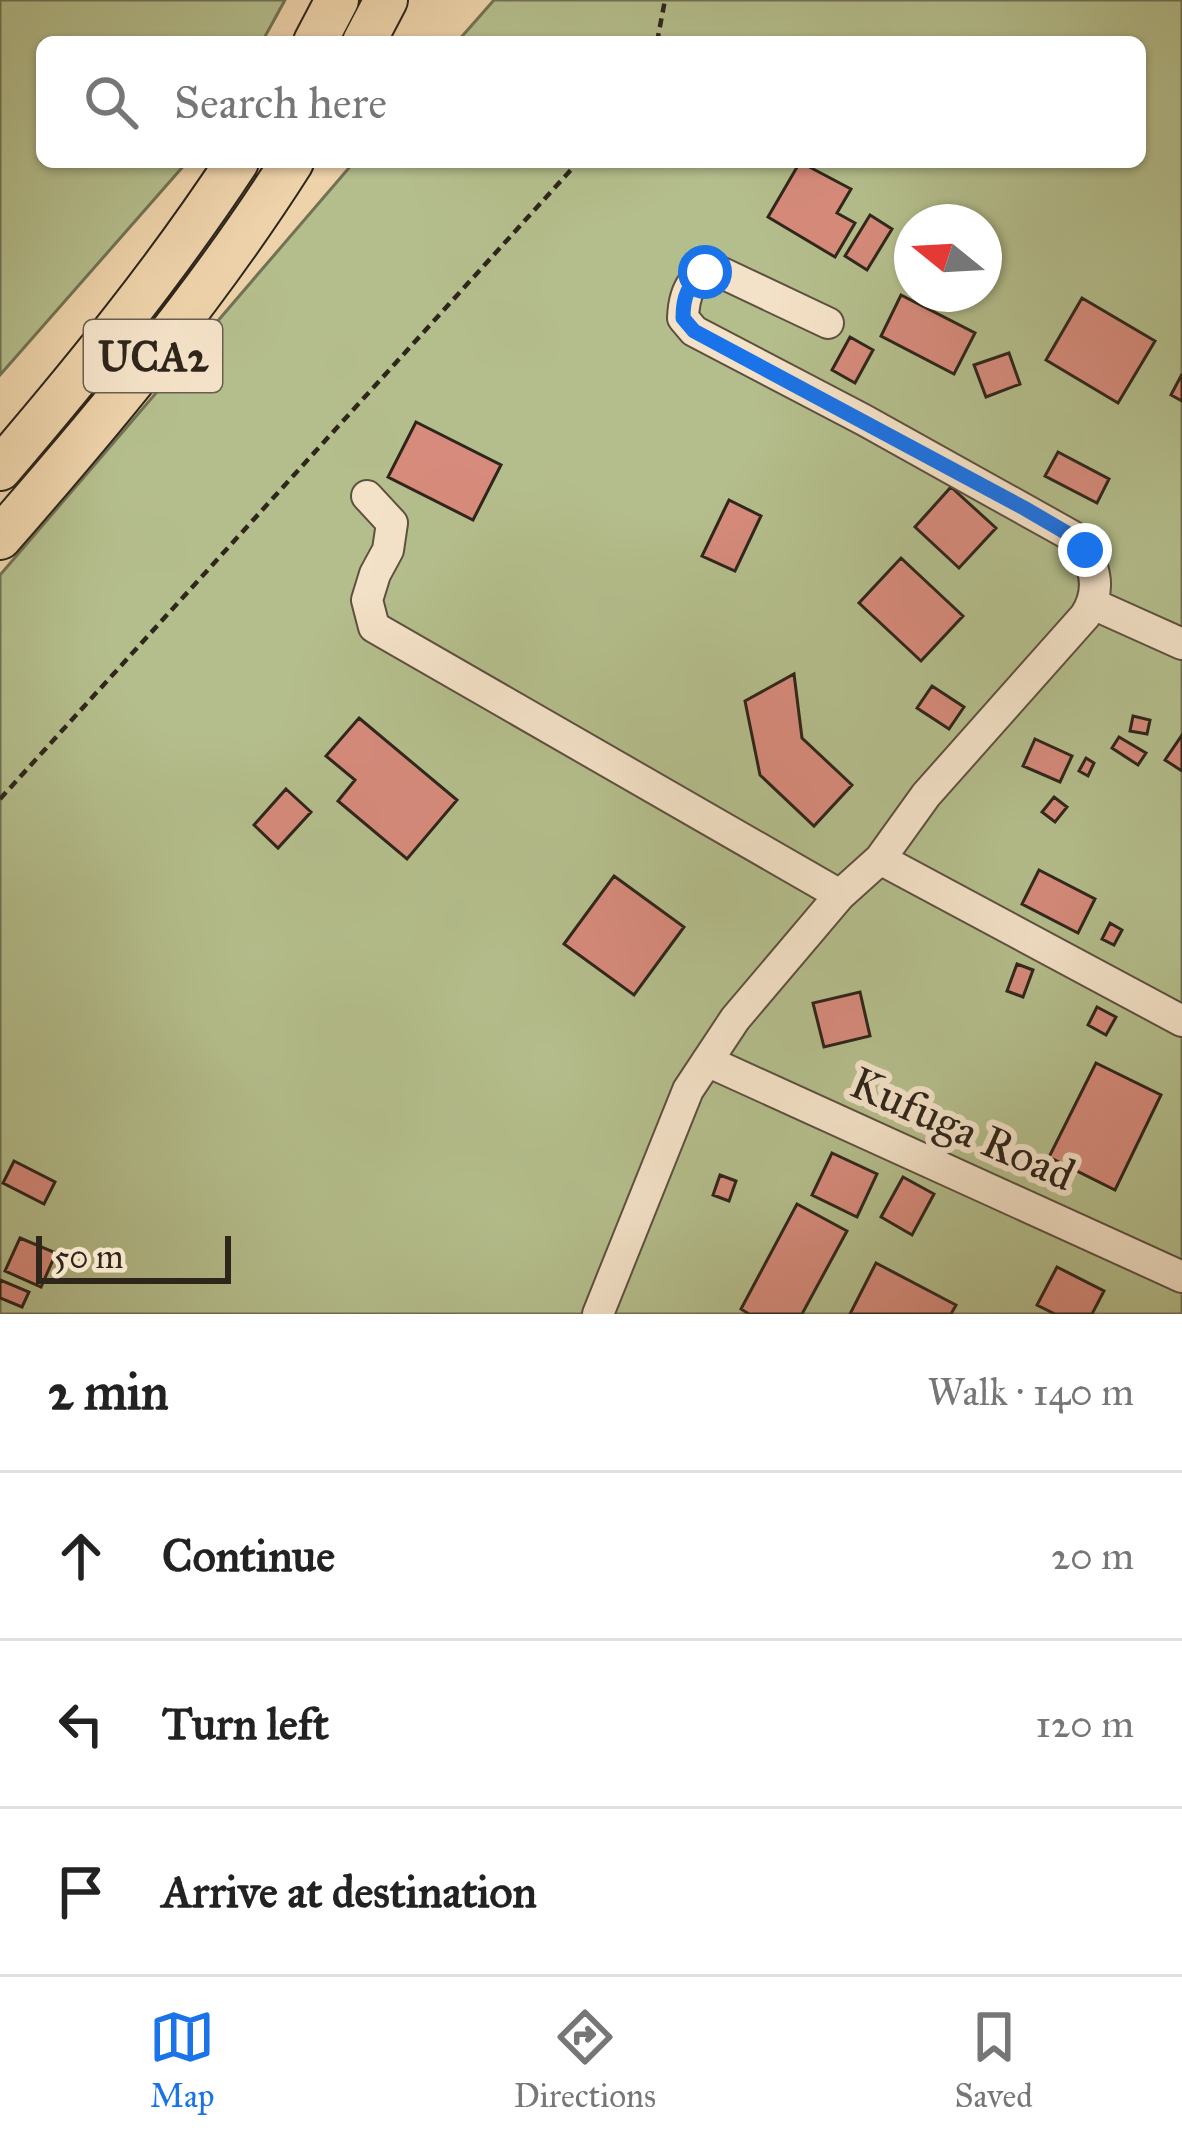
<!DOCTYPE html>
<meta charset="utf-8">
<style>
:root{--surface:#fff;--page:#f6f6f6;--text:#222;--muted:#767676;--line:#e0e0e0;--accent:#1a73e8}
body{margin:0;font-family:"IM FELL Great Primer",serif;background:var(--page);color:var(--text)}
.compass{position:absolute;left:894px;top:204px;width:108px;height:108px;border-radius:50%;background:var(--surface);box-shadow:0 3px 9px #0004;rotate:288deg}
.scale{position:absolute;left:36px;bottom:30px;width:195px;box-sizing:border-box;padding-left:12px;border:6px solid #2e251b;border-top:0;font-size:33px;line-height:42px;white-space:nowrap;color:#2e251b;-webkit-text-stroke:9px #f4e2c8;paint-order:stroke}
.stop{position:absolute;width:36px;height:36px;margin:-27px;border:9px solid #1a73e8;border-radius:50%;background:#fff}
.stop.end{background:#1a73e8;border-color:#fff;box-shadow:0 3px 12px #0008}
.list{margin:0;padding:0;list-style:none}
h2{display:flex;justify-content:space-between;align-items:center;height:156px;margin:0;padding:0 48px;font-size:51px}
h2 small{font-size:39px;font-weight:400;color:var(--muted)}
.list li{display:grid;grid-template-columns:78px 1fr auto;gap:36px;align-items:center;box-sizing:border-box;height:168px;padding:0 48px;border-top:3px solid var(--line)}
.list b{display:block;font-size:45px;white-space:nowrap}
.list em{font-size:39px;font-style:normal;color:var(--muted)}
.icon{flex:none;width:66px;height:66px;fill:none;stroke:currentColor;stroke-width:2;stroke-linecap:round;stroke-linejoin:round}
.map{position:relative;flex:none;width:1182px;height:1314px;overflow:hidden}
.search{position:absolute;background:var(--surface);box-shadow:0 3px 9px #0004;left:36px;right:36px;top:36px;height:132px;display:flex;align-items:center;gap:30px;box-sizing:border-box;padding:0 42px;border-radius:18px;color:var(--muted);font-size:45px}
.sheet{height:660px;background:var(--surface)}
nav{display:flex;justify-content:space-around;align-items:center;box-sizing:border-box;height:168px;border-top:3px solid var(--line);background:var(--surface);font-size:33px;color:var(--muted)}
nav a{display:grid;justify-items:center;gap:6px}
nav .on{color:var(--accent)}
.map>svg:first-child{display:block}
.green{fill:#b4be8c;stroke:#717254;stroke-width:3;fill-rule:evenodd}
.building{fill:#d78b7c;stroke:#2e251b;stroke-width:3}
.lines{fill:none;stroke-linecap:round;stroke-linejoin:round}
.minor-casing{stroke:#5e503f;stroke-width:34}
.highway-casing{stroke:#2e251b;stroke-width:46}
.path{stroke:#2e251b;stroke-width:4.5;stroke-dasharray:9 6;stroke-linecap:butt}
.minor{stroke:#f4e2c8;stroke-width:30}
.highway{stroke:#eed3aa;stroke-width:42}
.route{stroke:#1a73e8;stroke-width:15}
.labels{text-anchor:middle;stroke-width:12;stroke-linejoin:round;paint-order:stroke}
.shield{fill:#f4e2c8;stroke:#695e4f;stroke-width:3}
.shield-label{font-size:42px;font-weight:bold;fill:#2e251b}
.street-label{font-size:45px;fill:#2e251b;stroke:#f4e2c8}
</style>
<div class="map">
<svg width="1182" height="1314" viewBox="0 0 1182 1314">
<rect width="100%" height="100%" fill="#eed3aa"/>
<filter id="stains"><feTurbulence type="fractalNoise" baseFrequency=".00167" numOctaves="4"/><feColorMatrix values="0 0 0 0 .2 0 0 0 0 .09 0 0 0 0 .02 0 0 0 .5 -.17"/></filter>
<radialGradient id="worn" r=".72"><stop offset=".6" stop-color="#630" stop-opacity="0"/><stop offset="1" stop-color="#630" stop-opacity=".3"/></radialGradient>
<path class="green" d="M0,0h285l-23,42h-220v120h145l-187,213z
M494,0h688v1314h-1182v-739l354,-413h786v-120h-683zM912,222h72v72h-72z"/>
<path class="building" d="M800,162l51,27 -14,24 18,10 -20,34 -67,-40z
M870,215l22,14 -25,41 -22,-14z
M901,295l74,38 -21,41 -73,-38z
M1082,298l73,43 -37,62 -72,-43z
M850,337l23,13 -18,33 -23,-13z
M1009,353l11,31 -34,13 -12,-32z
M1182,374v27l-11,-6z
M416,422l85,43 -28,55 -85,-43z
M1058,452l51,27 -12,24 -52,-27z
M951,487l45,41 -37,40 -44,-41z
M729,500l32,16 -26,55 -33,-15z
M901,558l62,58 -42,45 -62,-58z
M794,674l8,64 50,47 -38,41 -54,-51 -15,-74z
M932,686l32,21 -15,22 -32,-21z
M1133,716l17,4 -3,14 -17,-3z
M359,718l98,82 -50,59 -69,-58 17,-21 -29,-24z
M1182,735v36l-17,-11z
M1119,737l27,16 -8,12 -26,-17z
M1035,739l37,17 -12,26 -37,-16z
M1086,758l8,5 -6,13 -9,-5z
M286,789l25,23 -33,36 -24,-23z
M1054,797l13,10 -12,15 -13,-10z
M1039,870l56,29 -17,34 -56,-29z
M614,876l70,51 -50,68 -70,-51z
M1110,923l12,7 -8,15 -12,-6z
M1017,964l16,6 -10,27 -16,-6z
M860,992l10,44 -46,11 -11,-44z
M1097,1007l19,10 -10,18 -18,-10z
M1096,1063l65,32 -46,95 -66,-33z
M832,1153l45,21 -20,43 -45,-22z
M14,1161l41,21 -11,22 -41,-21z
M720,1175l16,6 -7,20 -16,-6z
M903,1177l31,17 -22,41 -31,-18z
M797,1204l50,27 -45,83h-53l-8,-5z
M20,1238l36,15 -15,34 -36,-16z
M876,1263l80,42 -5,9h-101z
M1057,1267l47,24 -12,23h-37l-18,-9z
M0,1280l29,12 -7,15 -22,-9z"/>
<g class="lines">
<g class="minor-casing">
<path id="minor" d="M367,496l25,27 -4,27 -13,24 -8,26 7,27 466,268
M1093,604l89,40
M880,859l302,162
M707,1061l475,216
M598,1314l90,-224 47,-71 105,-124 40,-36 46,-64 159,-179c19,-29 9,-57 -13,-80l-208,-116 -170,-89 -11,-13c1,-25 8,-44 35,-47l110,52"/>
</g>
<g class="highway-casing">
<path id="highway" d="M315,42l22,-42
M364,42l22,-42
M0,469c84,-98 166,-199 237,-307
M0,538c104,-119 207,-242 292,-376"/>
</g>
<path class="path" d="M657,42l8,-42
M0,799l578,-637"/>
<use href="#minor" class="minor"/>
<use href="#highway" class="highway"/>
</g>
<g class="lines">
<path class="route" d="M705,272c-17,13 -22,24 -22,46l11,13 330,177 48,28 13,14"/>
</g>
<g class="labels">
<rect class="shield" x="84" y="320" width="138" height="72" rx="9"/>
<g class="shield-label">
<text x="153" y="371">UCA2</text>
</g>
<g class="street-label">
<text transform="translate(963 1128) rotate(24)" y="16">Kufuga Road</text>
</g>
</g>
<rect width="100%" height="100%" filter="url(#stains)"/>
<rect width="100%" height="100%" fill="url(#worn)"/>
</svg>
<svg class="compass" viewBox="-18 -18 36 36"><path d="M0-13l5 13h-10z" fill="#e53935"/><path d="M0 13l5-13h-10z" fill="#767676"/></svg>
<div class="scale">50 m</div>
<div class="stop" style="left:705px;top:272px"></div>
<div class="stop end" style="left:1085px;top:550px"></div>
<div class="search"><svg class="icon" aria-label="search" viewBox="0 0 24 24"><circle cx="10" cy="10" r="6"/><path d="M15 15l6 6"/></svg>Search here</div>
</div>
<section class="sheet">
<h2>2 min<small>Walk · 140 m</small></h2>
<ul class="list">
<li><svg class="icon" aria-label="ahead" viewBox="0 0 24 24"><path d="M12 20V5M6 11l6-6 6 6"/></svg><div><b>Continue</b></div><em>20 m</em></li>
<li><svg class="icon" aria-label="left" viewBox="0 0 24 24"><path d="M17 20v-9H6M10 6l-5 5 5 5"/></svg><div><b>Turn left</b></div><em>120 m</em></li>
<li><svg class="icon" aria-label="arrive" viewBox="0 0 24 24"><path d="M6 21V4h12l-3 4 3 4H6"/></svg><div><b>Arrive at destination</b></div></li>
</ul>
</section>
<nav>
<a class="on"><svg class="icon" aria-label="map" viewBox="0 0 24 24"><path d="M3 6l6-2 6 2 6-2v14l-6 2-6-2-6 2zM9 4v14M15 6v14"/></svg>Map</a>
<a><svg class="icon" aria-label="directions" viewBox="0 0 24 24"><path d="M12 3l9 9-9 9-9-9zM9 14v-3h6M13 9l2 2-2 2"/></svg>Directions</a>
<a><svg class="icon" aria-label="saved" viewBox="0 0 24 24"><path d="M7 4h10v16l-5-4-5 4z"/></svg>Saved</a>
</nav>
